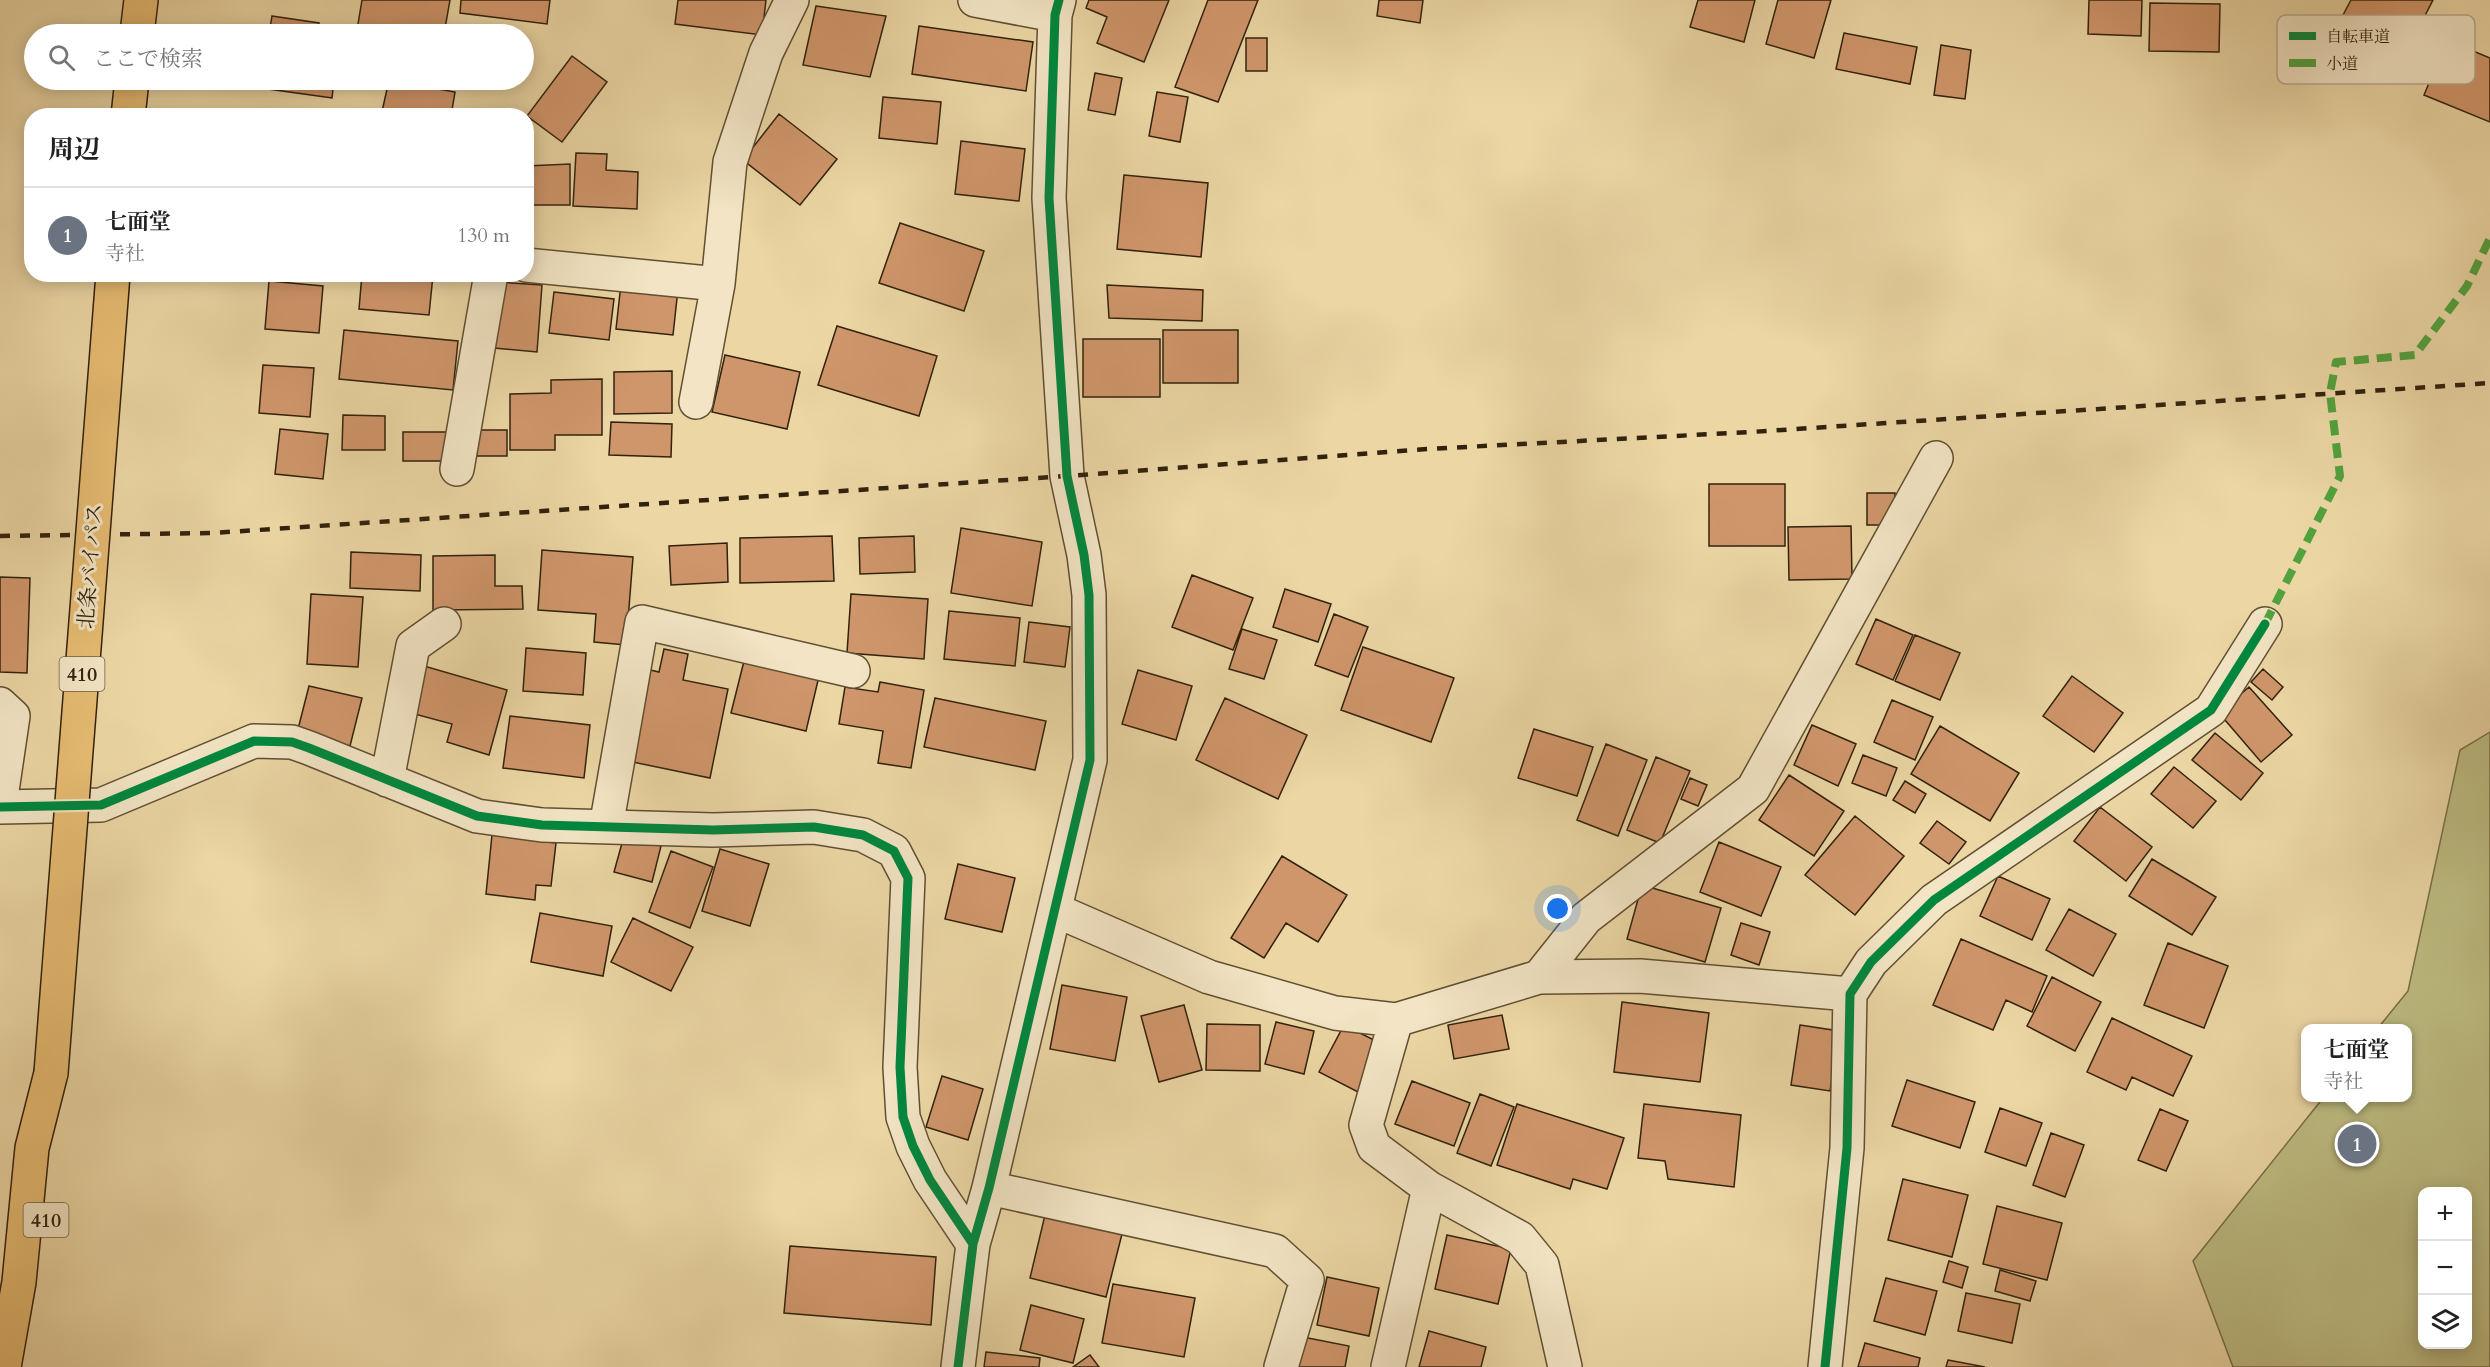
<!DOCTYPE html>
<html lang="ja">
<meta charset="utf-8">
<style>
:root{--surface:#fff;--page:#f6f6f6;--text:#222;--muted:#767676;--line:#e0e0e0;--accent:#8f2418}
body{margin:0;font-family:Cardo,"Noto Serif JP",serif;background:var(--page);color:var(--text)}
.controls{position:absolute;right:18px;bottom:18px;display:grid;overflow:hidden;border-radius:12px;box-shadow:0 3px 15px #0003}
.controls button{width:54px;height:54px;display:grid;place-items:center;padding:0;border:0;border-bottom:2px solid var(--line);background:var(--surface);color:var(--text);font:30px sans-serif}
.you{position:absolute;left:1558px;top:909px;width:21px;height:21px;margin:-15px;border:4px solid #fff;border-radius:50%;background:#1a73e8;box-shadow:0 0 0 9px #1a73e833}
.badge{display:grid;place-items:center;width:39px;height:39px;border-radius:50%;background:var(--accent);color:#fff;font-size:20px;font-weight:700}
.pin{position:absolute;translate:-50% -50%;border:3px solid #fff;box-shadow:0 2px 6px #0006}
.popup{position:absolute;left:2301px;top:1024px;width:111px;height:78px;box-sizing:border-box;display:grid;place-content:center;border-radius:12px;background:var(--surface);filter:drop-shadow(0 2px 4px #0005);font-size:20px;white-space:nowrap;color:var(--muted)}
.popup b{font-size:22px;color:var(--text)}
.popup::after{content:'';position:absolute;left:50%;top:100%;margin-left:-12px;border:12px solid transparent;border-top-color:var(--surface)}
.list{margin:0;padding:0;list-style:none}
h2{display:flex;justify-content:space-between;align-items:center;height:78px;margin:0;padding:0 24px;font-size:26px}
h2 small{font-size:20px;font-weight:400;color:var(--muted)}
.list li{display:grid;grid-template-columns:39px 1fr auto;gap:18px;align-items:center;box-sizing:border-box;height:96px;padding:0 24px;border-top:2px solid var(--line)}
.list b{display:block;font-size:22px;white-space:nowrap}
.list p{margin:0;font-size:20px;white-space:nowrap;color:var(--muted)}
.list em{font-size:20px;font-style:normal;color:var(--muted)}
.icon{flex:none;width:33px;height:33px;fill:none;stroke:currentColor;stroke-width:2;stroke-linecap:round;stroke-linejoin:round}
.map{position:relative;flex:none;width:2490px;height:1367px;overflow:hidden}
.search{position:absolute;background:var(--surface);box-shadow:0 3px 15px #0003;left:24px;top:24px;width:510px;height:66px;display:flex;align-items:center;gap:15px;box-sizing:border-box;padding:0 21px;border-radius:33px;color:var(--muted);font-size:22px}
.panel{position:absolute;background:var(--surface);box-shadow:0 3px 15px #0003;left:24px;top:108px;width:510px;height:174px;border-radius:24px}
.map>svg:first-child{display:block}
.green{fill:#bdbc82;stroke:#776f48;stroke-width:1.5;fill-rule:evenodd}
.building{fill:#d0966b;stroke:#31220d;stroke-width:1.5}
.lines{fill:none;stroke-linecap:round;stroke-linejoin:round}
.minor-casing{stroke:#604f33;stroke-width:36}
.highway-casing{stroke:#31220d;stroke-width:36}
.minor{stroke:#f2e4c4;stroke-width:33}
.highway{stroke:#e6bb72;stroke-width:33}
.rail{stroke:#31220d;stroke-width:4.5;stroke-dasharray:10 10;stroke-linecap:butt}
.highway-bridge-casing{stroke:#31220d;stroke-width:36;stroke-linecap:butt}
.highway-bridge{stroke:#e6bb72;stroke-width:33}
.quiet{stroke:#52a23e;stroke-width:8;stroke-dasharray:15 8;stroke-linecap:butt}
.cycleway-casing{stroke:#f2e4c4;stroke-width:13}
.cycleway{stroke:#00873e;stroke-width:9}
.labels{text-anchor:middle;stroke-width:6;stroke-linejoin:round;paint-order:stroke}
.shield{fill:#f2e4c4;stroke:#6b5c44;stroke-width:1.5}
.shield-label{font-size:20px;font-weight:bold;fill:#31220d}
.street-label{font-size:21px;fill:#31220d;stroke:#f2e4c4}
.key{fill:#f2e4c4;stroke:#b8aa8d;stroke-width:1.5}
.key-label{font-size:16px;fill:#31220d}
</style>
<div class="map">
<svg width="2490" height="1367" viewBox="0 0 2490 1367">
<rect width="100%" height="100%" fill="#ebd6a4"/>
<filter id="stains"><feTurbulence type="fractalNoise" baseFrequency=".00333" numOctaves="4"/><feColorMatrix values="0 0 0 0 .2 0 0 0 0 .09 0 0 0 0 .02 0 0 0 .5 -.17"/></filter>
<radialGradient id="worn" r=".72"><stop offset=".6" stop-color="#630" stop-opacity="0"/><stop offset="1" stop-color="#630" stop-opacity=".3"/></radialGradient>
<path class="green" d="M2490,732v635h-257l-40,-106 130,-163h85v-70h-30l30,-37 52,-241zM2422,1192h46v152h-46z"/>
<path class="building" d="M362,0h88l-6,34h-59l-28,-4z
M461,0h89l-3,24 -87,-11z
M678,0h88l-4,35 -87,-11z
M1089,0h80l-25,62 -47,-19 10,-26 -21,-9z
M1208,0h50l-40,102 -43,-15z
M1379,0h44l-3,23 -43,-7z
M1698,0h57l-11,42 -54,-15z
M1778,0h53l-17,58 -48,-14z
M2089,0h53l-1,36 -53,-2z
M2351,0h82l-35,68 -65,-34z
M2150,3l70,1 -1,48 -70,-1z
M816,6l70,10 -16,61 -67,-12z
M272,16l47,7 -1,11h-49z
M919,26l114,16 -7,49 -114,-17z
M1844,33l73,14 -7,37 -74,-15z
M1246,38h21v33h-21z
M2447,40l43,18v64l-66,-27z
M1941,45l30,5 -6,49 -31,-4z
M572,56l35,26 -45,60 -35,-26z
M1095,73l27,5 -7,37 -27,-5z
M262,80h72l-2,18 -71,-10z
M389,80l66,12 -4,24h-70z
M477,80h29l-1,6 -29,-2z
M1157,92l31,5 -8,45 -31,-6z
M883,97l58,5 -4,42 -58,-6z
M779,114l58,45 -37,46 -57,-45z
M961,141l64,8 -6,52 -64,-7z
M576,153l31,1 -1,16 32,2 -1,37 -64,-3z
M570,164v41h-44v-39z
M1124,175l84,8 -7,74 -84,-8z
M900,223l84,28 -20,60 -85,-28z
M362,274l71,1 -4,40 -70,-6z
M269,281l54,5 -4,47 -54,-4z
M499,282l43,3 -5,67 -43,-4z
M621,284l57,5 -5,46 -57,-6z
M1107,285l96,5 -1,31 -93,-3z
M554,292l60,7 -5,41 -60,-7z
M837,326l100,30 -18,60 -101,-31z
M344,330l114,11 -5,49 -114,-11z
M1163,330h75v53h-75z
M1083,339h77v58h-77z
M725,355l75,17 -13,57 -75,-17z
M263,365l51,3 -4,49 -51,-4z
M672,371v42l-58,1v-42z
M602,379v56h-47v15h-45v-56l41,-1v-13z
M343,415l42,1v34h-43z
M611,422l61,2 -1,33 -62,-2z
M280,429l48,5 -5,45 -48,-5z
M477,430h30v26h-30z
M403,432h44l-1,29h-43z
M1709,484h76v62h-76z
M1867,493h28v32h-28z
M1851,526l1,53 -63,1 -1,-53z
M961,528l81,14 -10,64 -81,-13z
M832,536l2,45 -94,2v-45z
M914,536l1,36 -55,2 -1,-36z
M727,543l1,39 -57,3 -2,-39z
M542,550l91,7 -7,88 -32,-3 2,-28 -58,-4z
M351,552l70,3 -1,36 -70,-3z
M495,555v31h27l1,23 -90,1v-54z
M1192,575l61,23 -20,52 -61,-23z
M0,577l30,1 -3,95 -27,-1z
M1285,589l46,15 -13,38 -45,-15z
M311,594l52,3 -5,70 -51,-3z
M851,594l77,5 -4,60 -77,-6z
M949,611l71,7 -5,48 -71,-7z
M1334,614l34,13 -20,50 -33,-12z
M1876,619l37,16 -20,45 -37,-16z
M1029,622l41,5 -5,40 -41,-5z
M1242,629l35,11 -13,39 -35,-10z
M1915,635l45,18 -20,47 -45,-19z
M1363,647l91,31 -23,64 -90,-32z
M526,648l60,5 -3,42 -60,-4z
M664,649l24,5 -5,26 45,9 -18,89 -82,-17 18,-92 13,3z
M746,653l74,19 -14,59 -75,-18z
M424,666l83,24 -18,65 -42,-13 5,-18 -41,-11z
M2263,669l20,18 -11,13 -21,-18z
M1138,670l54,16 -16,54 -54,-16z
M2072,676l51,37 -29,39 -51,-36z
M880,682l44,8 -13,78 -33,-5 5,-32 -44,-7 6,-37 33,5z
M309,686l53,12 -12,48 -53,-13z
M2249,687l43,48 -31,27 -42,-49z
M935,698l111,23 -11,49 -111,-23z
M1225,698l82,37 -29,64 -82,-39z
M1892,700l41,17 -18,43 -41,-18z
M510,716l80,9 -6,53 -81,-10z
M1812,725l44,19 -18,42 -44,-21z
M1940,726l79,47 -29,48 -79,-47z
M1534,729l59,18 -16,49 -59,-18z
M2215,733l48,40 -22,27 -49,-40z
M1606,744l41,16 -29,76 -41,-16z
M1863,755l34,13 -11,28 -34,-13z
M1656,757l34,14 -30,72 -33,-13z
M2174,767l42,34 -23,27 -42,-34z
M1789,775l55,36 -30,45 -55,-36z
M1690,778l17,7 -9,21 -17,-7z
M1905,781l21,13 -11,19 -22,-13z
M2100,807l52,40 -26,34 -52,-40z
M1855,816l49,40 -49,59 -50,-40z
M1937,821l29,21 -17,22 -29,-21z
M492,835l64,8 -5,43 -15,-1 -1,15 -49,-6z
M624,836l37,10 -9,36 -38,-10z
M1719,842l62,25 -20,49 -61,-24z
M720,849l49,15 -19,62 -48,-15z
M671,851l42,16 -23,61 -41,-16z
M1282,856l65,39 -29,47 -32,-19 -22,35 -33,-20z
M2152,859l64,38 -24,38 -63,-39z
M958,864l57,14 -13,54 -57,-13z
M1998,876l52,23 -18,41 -52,-24z
M1642,885l79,23 -16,54 -78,-23z
M2069,909l47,25 -23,42 -47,-26z
M540,913l72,13 -9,50 -72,-14z
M633,918l60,29 -22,44 -60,-29z
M1741,923l29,9 -11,33 -28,-10z
M1961,939l86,37 -15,36 -26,-12 -13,30 -60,-25z
M2168,943l60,23 -24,62 -60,-23z
M2052,977l49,25 -26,49 -48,-25z
M1062,985l65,12 -12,64 -65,-12z
M1622,1002l87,11 -9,69 -86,-10z
M1184,1005l18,65 -43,12 -18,-66z
M1502,1015l7,34 -55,10 -6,-34z
M2112,1018l80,38 -19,40 -41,-19 -6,13 -39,-18z
M1276,1022l38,9 -10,43 -39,-10z
M1207,1024l53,1v46l-54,-1z
M1344,1025l38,19 -24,48 -39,-20z
M1800,1025l39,6 -9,60 -39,-6z
M942,1076l41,13 -15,51 -42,-13z
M1907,1080l68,22 -15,46 -68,-22z
M1412,1081l58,22 -16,43 -59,-22z
M1480,1094l34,13 -23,59 -34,-13z
M1517,1104l107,34 -17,51 -34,-10 -3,10 -73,-24z
M1644,1104l97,11 -7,72 -66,-8 -3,-18 -27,-3z
M2000,1108l42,15 -16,43 -41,-14z
M2160,1109l28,12 -22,50 -28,-11z
M2357,1127l17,8 -12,26 -17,-8 3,-7 -8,-4 5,-10 8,3z
M2051,1133l33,12 -19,52 -32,-12z
M1903,1179l65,16 -16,62 -64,-17z
M1997,1206l65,17 -15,57 -64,-16z
M1045,1215l77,19 -16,63 -76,-19z
M1447,1235l64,14 -13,55 -63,-15z
M790,1246l146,11 -5,68 -147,-12z
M1949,1261l19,6 -6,21 -19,-6z
M2000,1270l36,11 -6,20 -35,-10z
M1327,1277l52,11 -10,48 -52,-11z
M1886,1278l51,13 -12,44 -51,-14z
M1113,1284l82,14 -11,59 -82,-14z
M1966,1293l54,11 -8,39 -54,-12z
M1031,1305l53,14 -11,44 -53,-13z
M1429,1331l57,16 -5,20h-62z
M1303,1337l46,9 -4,21h-48z
M1865,1343l55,15 -2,9h-60z
M986,1352l54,6 -1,9h-55z
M1090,1355l9,12h-26z
M1948,1360l37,7h-39z"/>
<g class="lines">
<g class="minor-casing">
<path id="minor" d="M975,0l80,15
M526,265l192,19
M696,402l22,-118 12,-122 36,-109 26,-53
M457,469l34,-195
M0,704l13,12 -13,88
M387,780l26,-134 31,-22
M0,807l101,-2 153,-64 38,1 17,6 168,68 65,9 171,5 101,-3 49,8 31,16 14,27 -8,189 3,50 10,29 17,34 43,64
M606,827l36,-205 211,49
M1055,910l154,67 126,36 61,7 143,-43 101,-1 210,18
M1539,977l47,-59 167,-129 183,-331
M1396,1020l-30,105 8,22 55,41 91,50 22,27 23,102
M989,1188l286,63 32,29 -26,87
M958,1367l15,-123 16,-56 101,-428 -1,-165 -5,-40 -17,-79 -18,-278 6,-183 4,-15
M1388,1367l41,-179
M1825,1367l22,-219 3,-154 21,-32 63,-62 277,-190 54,-86"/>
</g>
<g class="highway-casing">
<path id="highway" d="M137,34l4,-34
M128,116l4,-36
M4,1367l15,-85 13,-134 19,-75"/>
</g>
<use href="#minor" class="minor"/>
<use href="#highway" class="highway"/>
<path class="rail" d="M0,536l213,-3 854,-57 360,-27 324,-17 739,-49"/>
<g class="highway-bridge-casing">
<path id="highway-bridge" d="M51,1073l62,-799"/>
</g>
<use href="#highway-bridge" class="highway-bridge"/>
<path class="quiet" d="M2265,624l75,-148 -10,-83 6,-31 79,-7 52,-69 23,-48"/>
<g class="cycleway-casing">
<path id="cycleway" d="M0,807l101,-2 153,-64 38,1 17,6 168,68 65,9 171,5 101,-3 49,8 31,16 14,27 -8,189 3,50 10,29 17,34 43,64
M958,1367l15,-123 16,-56 101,-428 -1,-165 -5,-40 -17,-79 -18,-278 6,-183 4,-15
M1825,1367l22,-219 3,-154 21,-32 63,-62 277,-190 54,-86"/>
</g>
<use href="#cycleway" class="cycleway"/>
</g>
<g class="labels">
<g class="shield">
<rect x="59.5" y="657" width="45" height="34" rx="4.5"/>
<rect x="23.5" y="1203" width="45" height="34" rx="4.5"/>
</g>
<g class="shield-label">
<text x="82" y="681">410</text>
<text x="46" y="1227">410</text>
</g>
<g class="street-label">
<text transform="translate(90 566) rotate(-86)" y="7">北条バイパス</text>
</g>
</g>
<rect x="2277" y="15" width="198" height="69" rx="9" class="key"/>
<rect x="2289" y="32" width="27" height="8" fill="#00873e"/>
<rect x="2289" y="59" width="27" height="8" fill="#52a23e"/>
<g class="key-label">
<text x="2326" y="42">自転車道</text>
<text x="2326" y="69">小道</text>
</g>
<rect width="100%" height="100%" filter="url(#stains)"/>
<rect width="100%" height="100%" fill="url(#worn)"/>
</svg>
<div class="controls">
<button>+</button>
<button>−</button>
<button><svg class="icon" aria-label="layers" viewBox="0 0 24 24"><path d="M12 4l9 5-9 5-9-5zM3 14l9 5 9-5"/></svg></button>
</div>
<div class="you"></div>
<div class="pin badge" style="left:2357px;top:1144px;background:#6b7280">1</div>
<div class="popup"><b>七面堂</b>寺社</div>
<div class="search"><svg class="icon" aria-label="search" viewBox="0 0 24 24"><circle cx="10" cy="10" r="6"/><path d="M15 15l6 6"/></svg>ここで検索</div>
<section class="panel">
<h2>周辺<small></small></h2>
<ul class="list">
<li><span class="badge" style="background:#6b7280">1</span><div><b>七面堂</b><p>寺社</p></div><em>130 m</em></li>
</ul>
</section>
</div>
